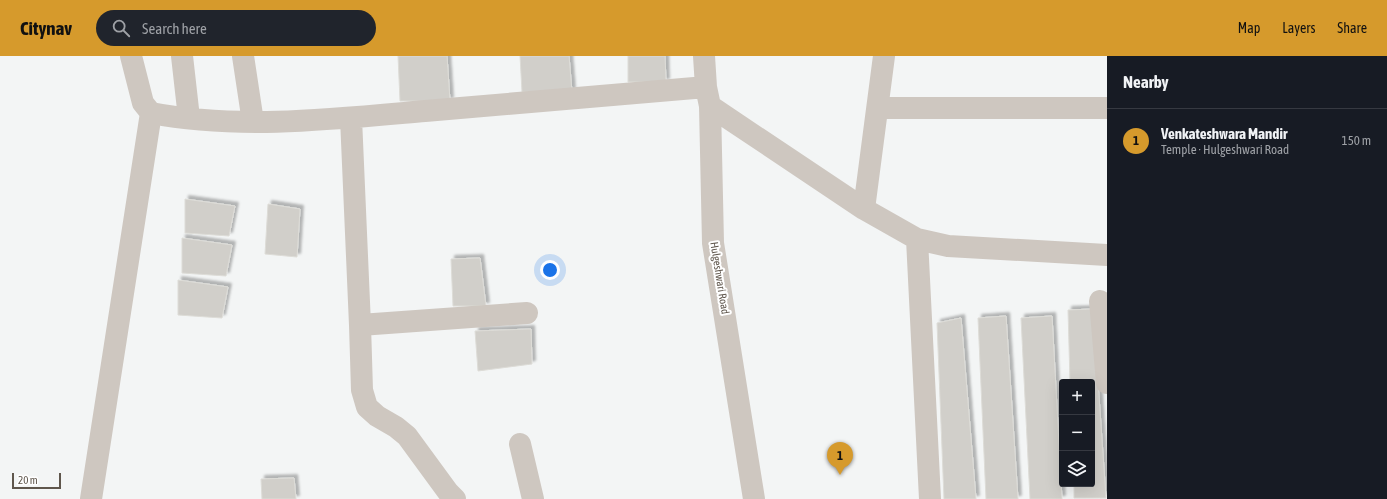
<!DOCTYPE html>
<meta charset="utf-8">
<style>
:root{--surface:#171b24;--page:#20242c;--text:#f1f3f6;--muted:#9ea1a6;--line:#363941;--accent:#d69a2c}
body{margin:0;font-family:"Asap Condensed",sans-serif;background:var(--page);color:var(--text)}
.controls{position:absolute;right:12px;bottom:12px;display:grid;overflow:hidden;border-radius:4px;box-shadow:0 4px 16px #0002}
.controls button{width:36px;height:36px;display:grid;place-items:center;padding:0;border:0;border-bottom:1px solid var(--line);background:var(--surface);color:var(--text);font:20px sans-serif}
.scale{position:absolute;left:12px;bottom:10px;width:49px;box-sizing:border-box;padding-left:4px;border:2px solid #5f564c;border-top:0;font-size:11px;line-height:14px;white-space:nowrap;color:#5f564c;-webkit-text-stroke:3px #fff;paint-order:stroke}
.you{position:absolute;left:550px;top:214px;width:14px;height:14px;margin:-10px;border:3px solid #fff;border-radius:50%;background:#1a73e8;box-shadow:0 0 0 6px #1a73e833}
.badge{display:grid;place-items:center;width:26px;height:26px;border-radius:50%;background:var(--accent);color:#111;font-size:13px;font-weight:700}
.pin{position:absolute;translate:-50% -33px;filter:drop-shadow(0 1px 2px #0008)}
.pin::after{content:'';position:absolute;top:21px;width:14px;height:12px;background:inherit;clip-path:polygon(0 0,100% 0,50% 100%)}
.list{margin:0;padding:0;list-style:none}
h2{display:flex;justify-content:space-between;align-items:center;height:52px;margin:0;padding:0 16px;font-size:17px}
h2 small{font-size:13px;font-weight:400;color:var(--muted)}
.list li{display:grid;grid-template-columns:26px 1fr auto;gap:12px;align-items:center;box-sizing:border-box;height:64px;padding:0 16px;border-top:1px solid var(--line)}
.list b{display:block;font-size:15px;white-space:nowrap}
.list p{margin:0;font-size:13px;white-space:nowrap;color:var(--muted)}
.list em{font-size:13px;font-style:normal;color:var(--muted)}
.icon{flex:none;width:22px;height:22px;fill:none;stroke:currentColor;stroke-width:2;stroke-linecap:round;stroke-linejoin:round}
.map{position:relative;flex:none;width:1107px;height:443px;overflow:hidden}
header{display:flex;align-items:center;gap:24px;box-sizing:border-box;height:56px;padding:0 20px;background:var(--accent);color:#111}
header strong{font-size:19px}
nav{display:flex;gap:22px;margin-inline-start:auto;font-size:14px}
.search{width:280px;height:36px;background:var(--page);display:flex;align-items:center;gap:10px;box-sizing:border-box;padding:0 14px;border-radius:22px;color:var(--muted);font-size:15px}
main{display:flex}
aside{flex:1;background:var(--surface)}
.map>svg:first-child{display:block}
.building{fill:#d1cfca;stroke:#dddcd7;filter:url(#shadow)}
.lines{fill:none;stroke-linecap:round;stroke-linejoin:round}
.minor{stroke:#cec7c0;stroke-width:22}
.labels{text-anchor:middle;stroke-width:4;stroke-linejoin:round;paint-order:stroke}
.street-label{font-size:11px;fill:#5f564c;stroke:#fff}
</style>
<header>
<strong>Citynav</strong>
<div class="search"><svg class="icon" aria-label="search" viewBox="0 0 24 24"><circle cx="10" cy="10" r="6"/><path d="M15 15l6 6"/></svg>Search here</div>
<nav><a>Map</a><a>Layers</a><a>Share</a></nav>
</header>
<main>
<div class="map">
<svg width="1107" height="443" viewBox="0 0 1107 443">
<defs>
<filter id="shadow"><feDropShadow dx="3.5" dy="-3.5" stdDeviation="1" flood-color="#0004"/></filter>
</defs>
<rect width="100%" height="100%" fill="#f3f5f5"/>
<path class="building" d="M398,0h49l3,45h-50z
M520,0h49l3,36h-50z
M628,0h37l1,26h-38z
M185,143l50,7 -6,30 -44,-3z
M268,148l32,5 -3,48 -32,-3z
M182,182l50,7 -6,31 -44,-3z
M480,202l6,48h-33l-2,-47z
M178,224l50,7 -6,31 -44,-3z
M1093,253l13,189h-32v-14h18v-102h-22l-2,-72z
M1006,260l12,183h-32l-8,-181z
M1052,260l10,183h-32l-9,-181z
M961,262l15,181h-32l-7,-176z
M531,273l1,35 -54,7 -3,-40z
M294,422l2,21h-34l-1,-20z"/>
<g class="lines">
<path class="minor" d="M131,0l12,47 8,10c88,17 185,6 274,-2 94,-8 187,-16 281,-24
M182,0l7,62
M243,0l10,66
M704,0l2,31 4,19 3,137 41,256
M710,50l154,103 53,30
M878,52h229
M351,62l9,207 2,65 5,17 10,9 19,11 11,9 41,56 7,7
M864,153l20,-153
M1100,245l7,82
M360,269l167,-12
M520,388l13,55
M91,443l60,-386
M930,443l-13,-260 31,7 159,9"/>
</g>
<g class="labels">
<g class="street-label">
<text transform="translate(720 222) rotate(81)" y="4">Hulgeshwari Road</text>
</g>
</g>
</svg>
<div class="controls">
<button>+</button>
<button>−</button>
<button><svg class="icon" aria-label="layers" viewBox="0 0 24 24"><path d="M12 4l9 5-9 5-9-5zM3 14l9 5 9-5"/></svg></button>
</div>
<div class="scale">20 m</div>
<div class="you"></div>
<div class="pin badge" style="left:840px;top:419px">1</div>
</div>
<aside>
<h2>Nearby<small></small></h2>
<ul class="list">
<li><span class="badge">1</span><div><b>Venkateshwara Mandir</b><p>Temple · Hulgeshwari Road</p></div><em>150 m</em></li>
</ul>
</aside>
</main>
